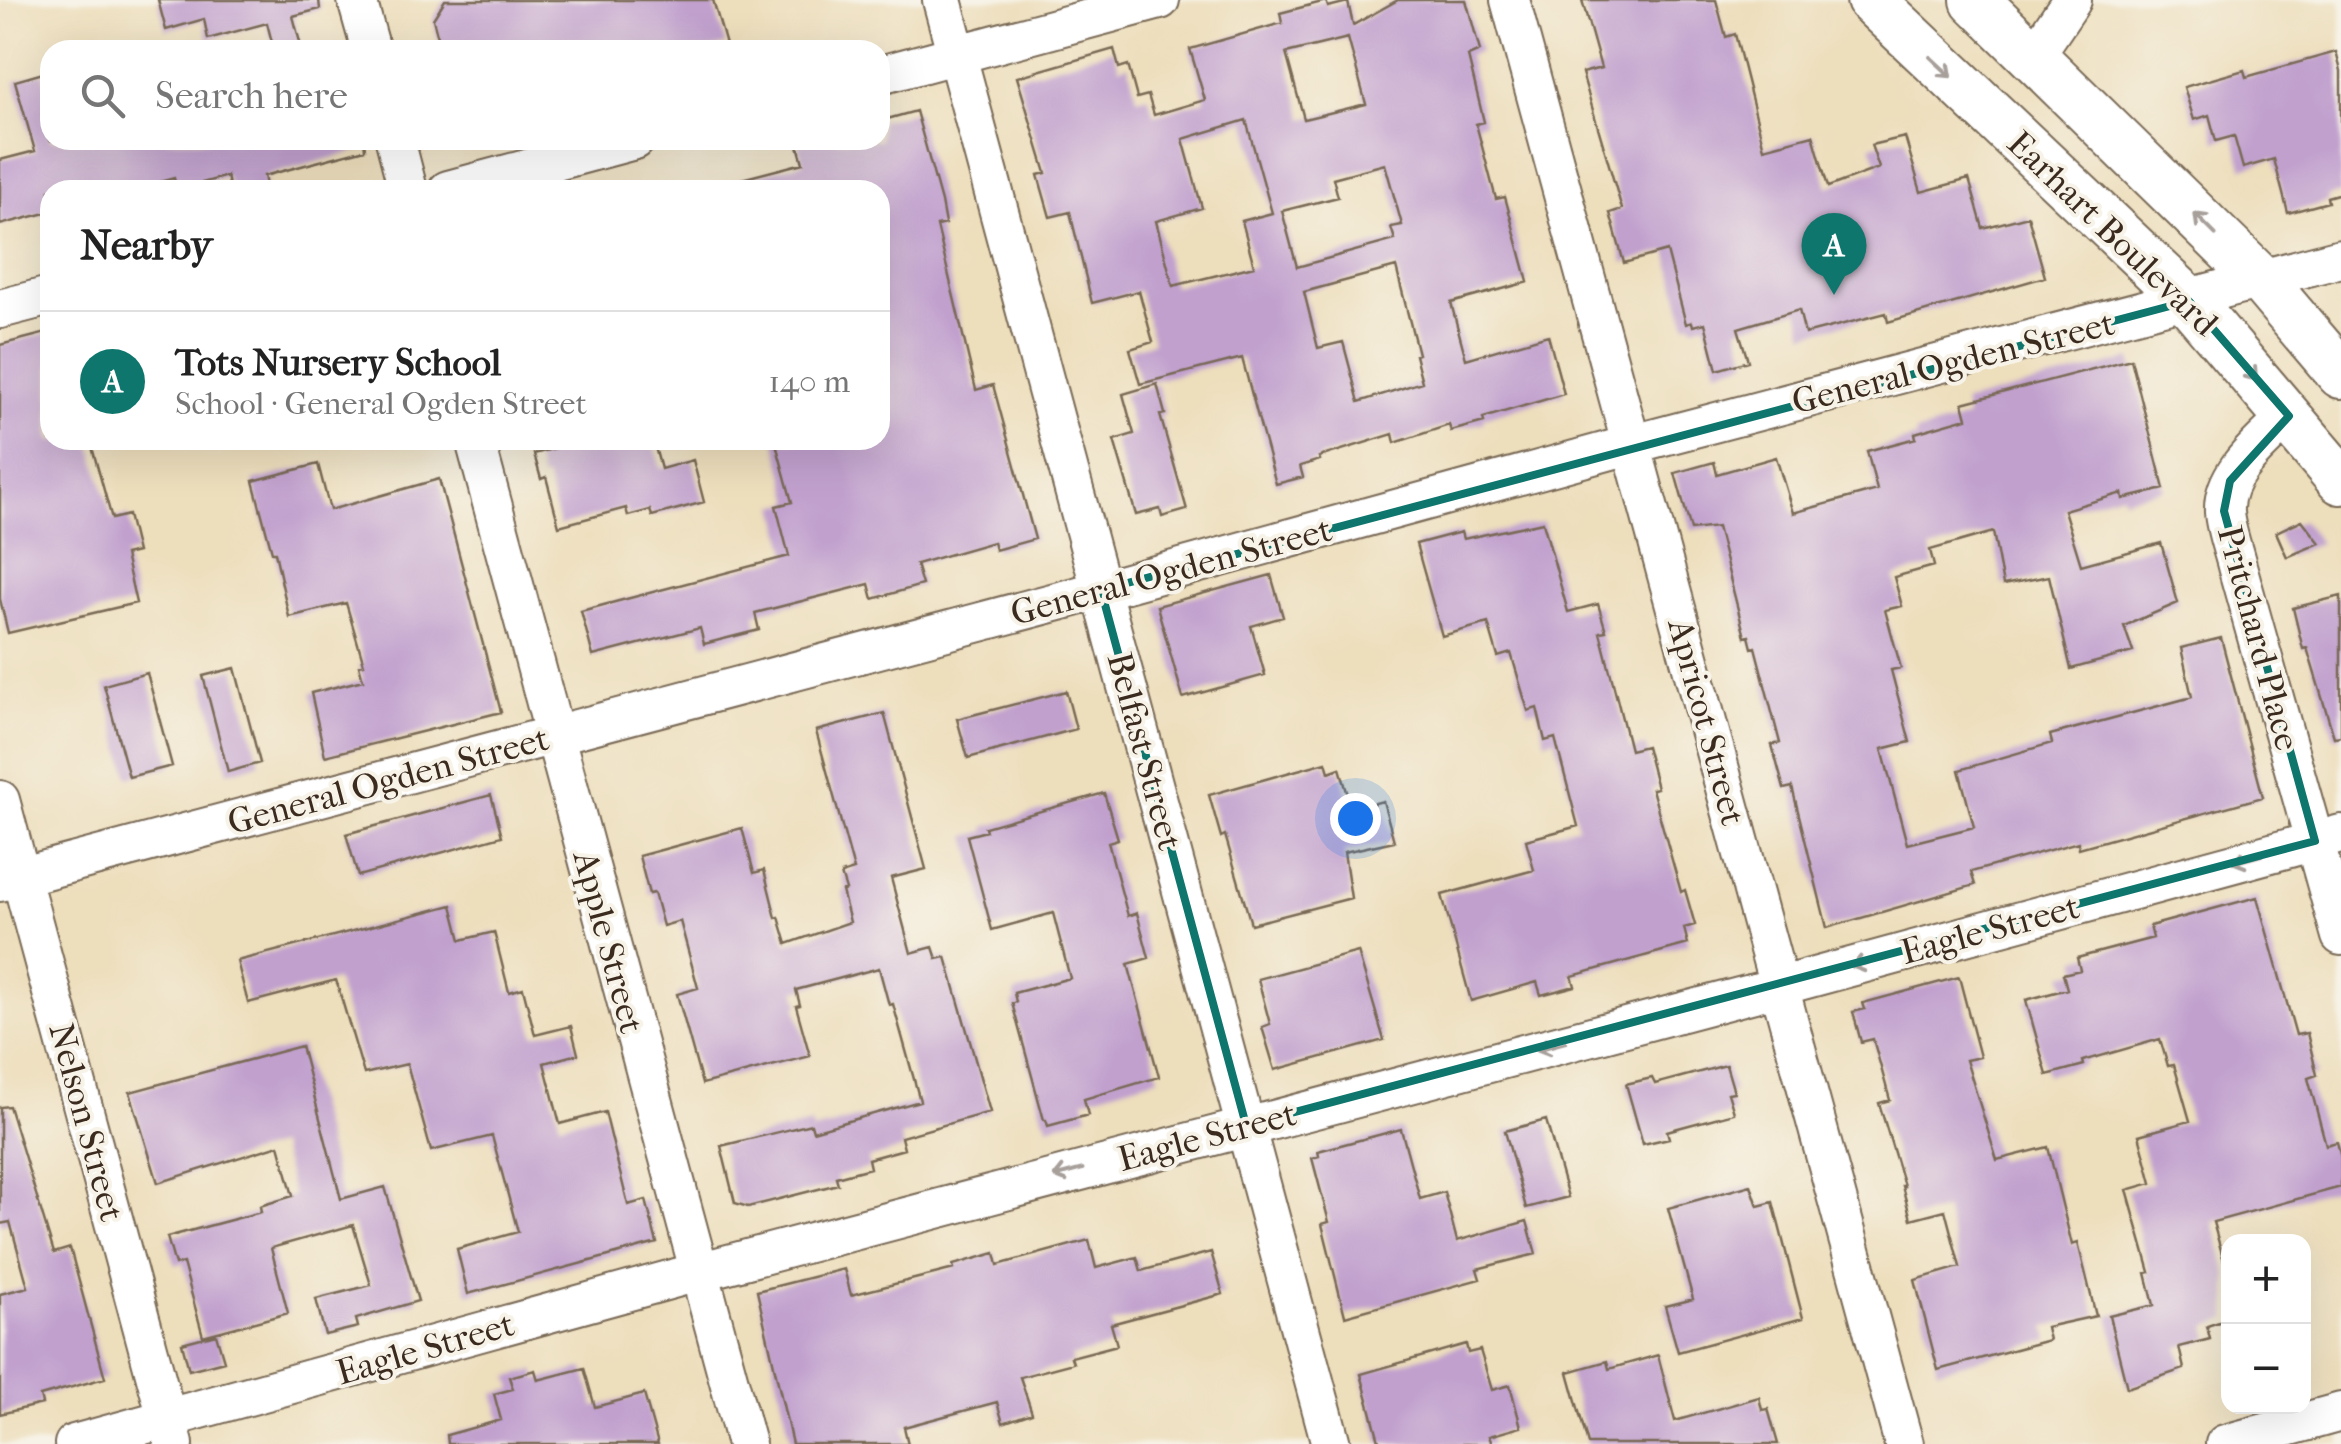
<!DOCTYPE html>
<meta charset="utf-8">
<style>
:root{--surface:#fff;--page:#f6f6f6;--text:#222;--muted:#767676;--line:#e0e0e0;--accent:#0f766e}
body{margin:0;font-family:"IM FELL French Canon",serif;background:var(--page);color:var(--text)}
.controls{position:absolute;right:30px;bottom:30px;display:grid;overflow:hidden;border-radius:20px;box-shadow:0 10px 40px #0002}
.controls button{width:90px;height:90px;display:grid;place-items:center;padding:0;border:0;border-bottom:2px solid var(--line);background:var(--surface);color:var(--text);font:50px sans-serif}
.you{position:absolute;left:1355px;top:818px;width:35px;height:35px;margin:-25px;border:8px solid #fff;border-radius:50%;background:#1a73e8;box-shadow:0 0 0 15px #1a73e833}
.badge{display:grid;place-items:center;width:65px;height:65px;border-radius:50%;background:var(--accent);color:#fff;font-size:32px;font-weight:700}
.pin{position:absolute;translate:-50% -82px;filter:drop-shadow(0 2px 5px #0008)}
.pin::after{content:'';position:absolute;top:52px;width:35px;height:30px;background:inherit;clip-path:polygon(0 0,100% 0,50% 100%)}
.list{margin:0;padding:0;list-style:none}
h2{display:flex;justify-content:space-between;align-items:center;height:130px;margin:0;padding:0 40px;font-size:42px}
h2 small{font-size:32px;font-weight:400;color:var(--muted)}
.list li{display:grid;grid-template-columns:65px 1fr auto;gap:30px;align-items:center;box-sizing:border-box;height:140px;padding:0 40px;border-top:2px solid var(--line)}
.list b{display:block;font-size:38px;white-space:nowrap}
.list p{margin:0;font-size:32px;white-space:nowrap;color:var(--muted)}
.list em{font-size:32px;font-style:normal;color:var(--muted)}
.icon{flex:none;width:55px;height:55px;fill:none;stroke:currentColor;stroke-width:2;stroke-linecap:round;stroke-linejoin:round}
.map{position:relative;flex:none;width:2341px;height:1444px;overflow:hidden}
.search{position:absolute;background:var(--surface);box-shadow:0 10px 40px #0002;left:40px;top:40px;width:850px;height:110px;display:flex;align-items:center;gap:25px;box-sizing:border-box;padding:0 35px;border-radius:30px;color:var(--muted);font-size:38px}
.panel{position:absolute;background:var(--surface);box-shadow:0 10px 40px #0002;left:40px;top:180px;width:850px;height:270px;border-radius:30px}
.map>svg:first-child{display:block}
.building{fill:#c1a0ce;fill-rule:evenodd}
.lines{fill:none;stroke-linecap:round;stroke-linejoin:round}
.minor-casing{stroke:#796955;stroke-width:42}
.major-casing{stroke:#796955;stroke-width:52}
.minor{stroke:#fff;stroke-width:38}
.major{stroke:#fff;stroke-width:48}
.oneway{stroke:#a79f9a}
.marked{fill:none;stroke:#0f766e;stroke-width:8;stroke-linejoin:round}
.labels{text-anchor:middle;stroke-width:8;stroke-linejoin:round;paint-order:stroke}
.street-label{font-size:35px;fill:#3b2a1e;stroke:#f7f3e8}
</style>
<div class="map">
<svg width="2341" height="1444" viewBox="0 0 2341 1444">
<rect width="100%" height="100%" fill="#f7f3e8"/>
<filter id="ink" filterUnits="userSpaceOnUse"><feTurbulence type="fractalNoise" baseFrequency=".01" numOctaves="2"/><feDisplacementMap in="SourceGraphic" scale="20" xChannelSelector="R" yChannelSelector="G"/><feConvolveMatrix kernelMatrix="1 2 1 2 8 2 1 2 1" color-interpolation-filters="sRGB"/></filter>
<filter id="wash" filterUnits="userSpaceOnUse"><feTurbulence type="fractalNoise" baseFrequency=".0048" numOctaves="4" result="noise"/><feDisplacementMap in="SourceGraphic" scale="40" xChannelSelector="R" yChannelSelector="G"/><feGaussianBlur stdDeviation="2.25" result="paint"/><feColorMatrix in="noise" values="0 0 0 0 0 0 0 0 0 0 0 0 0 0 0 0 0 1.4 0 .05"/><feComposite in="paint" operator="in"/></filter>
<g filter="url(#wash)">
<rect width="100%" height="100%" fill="#eddebc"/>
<g id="blocks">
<path class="building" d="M158,0h161l1,9 -27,7 9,34h-28l-7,-27 -59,16 -4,-20 -38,11z
M445,0h268l13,45 -22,5h-263l-8,-31z
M1398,0h68l14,51 -12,5 16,66 -8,2 20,75 9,-2 23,85 -77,21 15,56 82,-24 16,59 -81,24 1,4 -33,9 -2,-6 -54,18 -2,-9 -74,23 1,3 -20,6 3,11 -27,7 -34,-126 -102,26 -10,-35 23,-7 -14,-51 -47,12 -22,-91 -20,5 -12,-42 8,-2 -29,-96 97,-28 5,19 9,-3 9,33 11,-3 6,20 51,-15 -15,-51 92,-26 -2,-10 46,-12 2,6 20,-5 5,23zM1348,38l18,66 -62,15 -18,-66zM1246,120l26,93 -30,8 12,45 -81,20 -17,-65 46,-13 -19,-69zM1385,164l17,61 -11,2 4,13 -98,27 -15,-56 56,-14 -5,-19zM1396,267l22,87 -3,1 7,27 -63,20 -16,-60 -25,6 -14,-56z
M1582,0h134l10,37 9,-3 29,114 49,-13 15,52 51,-19 -8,-23 34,-8 16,55 48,-13 14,49 45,-12 17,61 -157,45 -2,-9 -81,21 -6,-24 -61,18 10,33 -31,9 -12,-47 -12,3 -1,-4 -6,2 -19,-73 -43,12 -14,-50 12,-4 -40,-136 19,-5z
M2336,52l5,19v122l-14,4 1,5 -40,11 -14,-54 -31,9 -9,-32 -18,5 -7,-26 -15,5 -10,-33 60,-17 2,7z
M43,73l7,25v42h314l1,9 -101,27 3,14h-37l-3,-14 -50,14 -3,-12 -43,12h-81v22l-50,13v-65l35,-9 -20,-70z
M916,111l25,91 4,22 -8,2 39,164 17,-5 42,154 -40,11 -2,-8 -77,22 6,21 -49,14 -4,-15 -114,29 4,17 -55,14 -4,-16 -107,28 -12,-45 208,-55 -13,-50 16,-4 -17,-62h105v-250h-144l-2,-9 69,-18 -5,-18 18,-5h64v-19z
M50,332v108h40l22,79 16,-4 9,37 -12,3 11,48 -128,30 -8,-34v-254z
M2131,359l33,130 -41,10 -1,-6 -58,17 17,55 80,-22 17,60 -54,23 9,26 -62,17 -22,-93 -46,9 -10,-53 -63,18 4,16 -40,11 8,29 -17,4 16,58 -10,2 19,72 -28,7 25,95 67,-17 -15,-57 93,-27 -2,-8 142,-38 -11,-49 40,-10 42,159 -184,51 -1,-6 -107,30 4,13 -148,43 -35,-141 -8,2 -12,-44 8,-2 -25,-96 -3,1 -3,-12 -4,1 -28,-110 -26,3 -16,-57 39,-11 3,12 59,-17 17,56 84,-23 -10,-39 49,-13 -1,-5 52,-15 -4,-15z
M1157,384l8,30 -5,1 27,95 -25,7 -2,-8 -24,6 -22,-75 20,-6 -11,-40z
M584,440h69l8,29 32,-9 11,42 -52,14 -2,-6 -22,6 -2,-8 -67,18 -13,-49 -5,2 -7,-25z
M318,464l12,46 109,-31 62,233 -176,44 -14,-63 52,-13 -4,-15 5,-1 -18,-61 -57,14 -14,-65h-3l-19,-71z
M2302,520l18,23 -33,14 -11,-25z
M1543,522l25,90 30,-8 8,27 -6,1 30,118 16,-4 11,42 -5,1 29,103 4,-2 10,35 -11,3 4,16 -116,32 3,10 -34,9 -4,-13 -66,19 -29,-106 92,-25 -8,-30 52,-14 -23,-88 -10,3 -8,-33 -9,3 -17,-58 -13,4 -10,-34 -46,13 -26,-92 45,-12 2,7z
M1271,575l12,42 -32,9 14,49 -82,23 -26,-92z
M2341,596v140l-7,1 -27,-89 -4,1 -10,-41z
M235,668l25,95 -32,9 -25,-96z
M147,673l25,93 -43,11 -25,-92z
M1066,691l10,38 -108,29 -11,-39z
M884,713l42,156 -35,9 20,75 22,-6 4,12 9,-2 44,155 -89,25 3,12 -36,10 2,9 -34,9 2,7 -90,23 -13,-4 -14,-57 90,-22 2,7 107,-30 -27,-97 -4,1 -10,-37 -83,22 4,15 -4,1 14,50 -108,28 -25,-90 21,-6 -18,-67 -17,5 -9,-33 -5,1 -10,-38 103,-28 12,45 10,-3 12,48 3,-1 8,27 63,-22 -8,-31 4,-1 -5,-16 13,-4 -38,-139z
M1326,762l3,10 11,-4 12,41 31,-8 11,40 -50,11 7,46 -100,26 -26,-89 -4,2 -12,-42z
M1104,793l14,46 -10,3 20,74 9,-3 12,45 -21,6 31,113 -75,22 4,16 -40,11 -2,-6h-2l-32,-117 4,-1 -2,-9 56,-15 -17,-65 -61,17 -25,-94 19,-5 -1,-4z
M491,795l11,41 -144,40 -12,-42z
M2257,897l39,138 11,-2 10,42 -9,3 18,67 11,-3 4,16v29l-128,35 15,53v44l-21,7 3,13 -31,8 5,22 -57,19 -18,-72 45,-11 -8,-32 4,-1 -23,-82 25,-7 -13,-48 51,-14 -16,-56 -6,1 -8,-27 -77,22 1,4 -37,10 -21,-75 41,-11 -4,-15 17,-4 -3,-12 76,-20 -3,-12z
M452,905l9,35 33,-8 15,60 14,-4 12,47 36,-9 7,28 -34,9 16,61 45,-12 23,93 18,-5 11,43 -189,51 -11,-45 61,-17 -26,-96 -61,15 -24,-87 -43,10 -28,-94 -88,23 -11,-42z
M1358,952l26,88 -109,30 -13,-43 8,-3 -12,-45z
M1959,977l21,80 -14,3 31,100 51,-13 24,98 6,-2 18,73 -50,11 3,13 -111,30 -23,-90 45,-13 -15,-57 -34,9 -9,-33h2l-25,-83 11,-3 -17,-61 -12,3 -8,-30 12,-3 -2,-6z
M301,1046l40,153 44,-12 33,114 -62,18 2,8 -33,8 -9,-36 55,-14 -18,-60 -82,23 17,65 -85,23 -20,-73 -8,2 -8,-28 94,-25 -1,-6 33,-10 -14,-51 -121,38 -28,-91z
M1726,1065l8,27 -6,1 6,20 -67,18 2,7 -26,6 -17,-60 26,-6 3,6z
M9,1106l45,147 16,-5 35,130 -65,18 2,8 -42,10v-120l28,-7 -18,-65 -10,2v-117z
M1546,1120l22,77 -42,11 -21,-77z
M1401,1129l19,70 24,-7 13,49 70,-20 9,33 -59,15 3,10 -135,37 -23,-92 7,-2 -17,-64 7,-2 -1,-5z
M1751,1185l7,21 15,-4 30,116 -125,34 -13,-46 28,-7 -25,-91z
M1089,1240l7,28 41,-11 4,14 70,-19 12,42 -112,30 6,21 -46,12 2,6 -53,14 12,36 -29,10 -6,-21 -93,25 4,17h-116l-35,-153 87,-22 7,26 103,-26 -1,-4 42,-12 3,12z
M216,1334l8,27 -35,9 -7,-27z
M1466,1344l2,9 12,-3 12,40 18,-5 11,42 -32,9 3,8h-112l-19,-70z
M1658,1355l17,66 84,-24 3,13 6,-1 10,35h-190l-20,-72 39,-11 2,8z
M584,1368l11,39 49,-13 14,50h-210l-1,-9 54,-15 -7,-26 19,-5 -4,-12 26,-7 3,10z"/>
</g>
</g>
<g filter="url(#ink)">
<use href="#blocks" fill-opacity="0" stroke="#796955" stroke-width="2.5"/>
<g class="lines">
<g class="minor-casing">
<path id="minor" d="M357,0l14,50
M942,0l389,1444
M1510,0l394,1444
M2034,56l38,-56
M880,75l280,-75
M395,140l13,50
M448,190l187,-50
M0,309l50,-13
M2289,416c-26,26 -67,56 -65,96 1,17 9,37 13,54l104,370
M475,440l271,1004
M0,800l174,644
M0,882l1101,-292 532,-146 708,-186
M74,1444l624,-172 1079,-285 564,-153
M2225,1444l116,-32"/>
</g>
<g class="major-casing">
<path id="major" d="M1871,0l318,301 152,179
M1975,0l287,281 79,93"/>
</g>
<use href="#minor" class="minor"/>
<use href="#major" class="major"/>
</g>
<defs><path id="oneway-shaft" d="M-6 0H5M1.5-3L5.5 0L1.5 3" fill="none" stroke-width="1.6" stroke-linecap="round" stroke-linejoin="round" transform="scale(2.5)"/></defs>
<g class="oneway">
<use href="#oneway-shaft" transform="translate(1941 67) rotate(43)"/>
<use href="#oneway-shaft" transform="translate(2205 224) rotate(-135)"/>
<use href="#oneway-shaft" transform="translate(2247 369) rotate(49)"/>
<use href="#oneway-shaft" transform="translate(2247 859) rotate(165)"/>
<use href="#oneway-shaft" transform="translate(1866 963) rotate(165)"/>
<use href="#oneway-shaft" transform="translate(1551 1046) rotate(165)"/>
<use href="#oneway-shaft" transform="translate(1068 1173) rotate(165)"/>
</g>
</g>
<path class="marked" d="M2189,301l100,115 -59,65 -6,30 91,330 -1069,284 -145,-535z"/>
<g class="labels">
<g class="street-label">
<text transform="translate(2113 233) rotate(44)" y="12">Earhart Boulevard</text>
<text transform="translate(1953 362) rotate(-14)" y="12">General Ogden Street</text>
<text transform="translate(1171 571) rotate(-15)" y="12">General Ogden Street</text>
<text transform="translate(2259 638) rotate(75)" y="12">Pritchard Place</text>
<text transform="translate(1707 722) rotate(75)" y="12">Apricot Street</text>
<text transform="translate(1145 751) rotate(75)" y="12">Belfast Street</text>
<text transform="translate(388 780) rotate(-15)" y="12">General Ogden Street</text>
<text transform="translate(1990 929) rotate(-15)" y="12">Eagle Street</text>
<text transform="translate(609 942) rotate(75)" y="12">Apple Street</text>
<text transform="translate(87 1122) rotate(75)" y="12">Nelson Street</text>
<text transform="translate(1207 1136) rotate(-15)" y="12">Eagle Street</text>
<text transform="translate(425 1348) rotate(-16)" y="12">Eagle Street</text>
</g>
</g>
</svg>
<div class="controls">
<button>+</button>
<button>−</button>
</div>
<div class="you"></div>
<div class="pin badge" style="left:1834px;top:295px">A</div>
<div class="search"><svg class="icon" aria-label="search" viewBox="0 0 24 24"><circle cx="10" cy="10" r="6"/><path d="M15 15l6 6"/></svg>Search here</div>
<section class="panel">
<h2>Nearby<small></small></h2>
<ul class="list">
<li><span class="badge">A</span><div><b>Tots Nursery School</b><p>School · General Ogden Street</p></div><em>140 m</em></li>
</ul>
</section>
</div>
